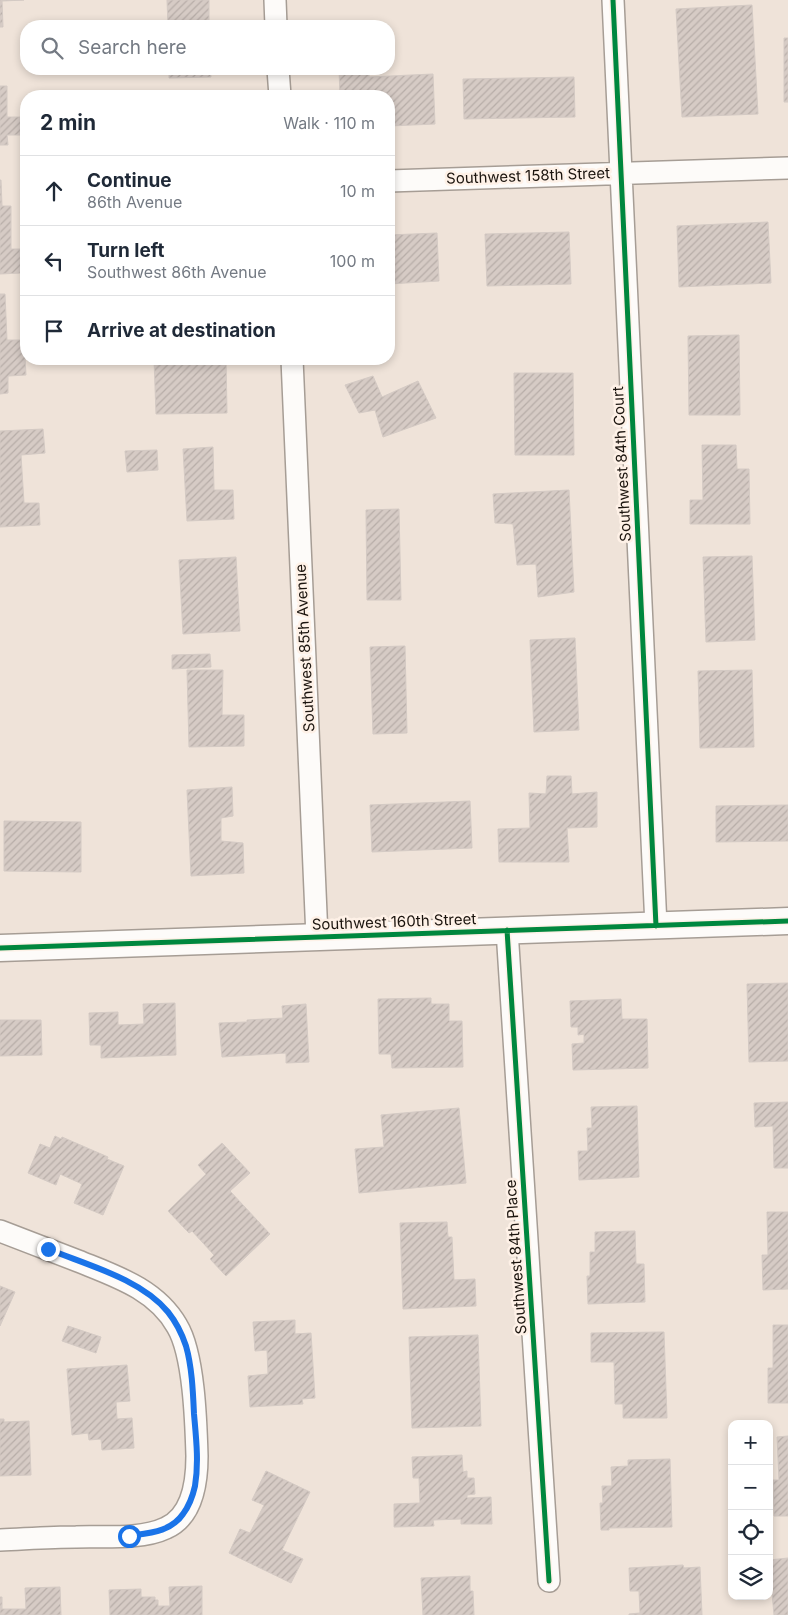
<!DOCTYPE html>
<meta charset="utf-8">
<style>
:root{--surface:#fff;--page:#f2f2f3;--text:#1f2937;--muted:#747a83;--line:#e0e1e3}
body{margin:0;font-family:Inter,sans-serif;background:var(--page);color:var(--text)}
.controls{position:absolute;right:15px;bottom:15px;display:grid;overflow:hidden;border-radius:10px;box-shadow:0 2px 8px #0003}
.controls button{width:45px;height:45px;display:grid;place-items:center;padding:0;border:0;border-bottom:1px solid var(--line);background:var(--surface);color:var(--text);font:25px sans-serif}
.stop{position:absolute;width:15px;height:15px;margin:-11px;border:4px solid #1a73e8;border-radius:50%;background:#fff}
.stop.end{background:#1a73e8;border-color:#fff;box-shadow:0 1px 5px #0008}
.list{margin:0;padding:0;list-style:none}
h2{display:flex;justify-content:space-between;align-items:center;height:65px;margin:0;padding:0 20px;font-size:21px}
h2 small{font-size:16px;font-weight:400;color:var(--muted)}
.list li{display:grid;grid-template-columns:32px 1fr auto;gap:15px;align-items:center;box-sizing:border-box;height:70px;padding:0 20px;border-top:1px solid var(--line)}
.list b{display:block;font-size:19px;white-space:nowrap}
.list p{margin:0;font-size:16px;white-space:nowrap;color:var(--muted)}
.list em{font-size:16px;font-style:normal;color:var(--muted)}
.icon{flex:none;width:28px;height:28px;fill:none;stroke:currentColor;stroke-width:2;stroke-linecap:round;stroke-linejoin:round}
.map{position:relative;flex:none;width:788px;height:1615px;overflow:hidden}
.search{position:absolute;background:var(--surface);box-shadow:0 2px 8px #0003;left:20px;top:20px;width:375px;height:55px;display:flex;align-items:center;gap:12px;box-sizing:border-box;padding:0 18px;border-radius:20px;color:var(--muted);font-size:19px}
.panel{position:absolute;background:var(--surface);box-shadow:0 2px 8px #0003;left:20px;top:90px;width:375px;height:275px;border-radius:20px}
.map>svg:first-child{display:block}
.building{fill:url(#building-hatch);stroke:#d4cac4}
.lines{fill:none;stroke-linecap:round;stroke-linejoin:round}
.minor-casing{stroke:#a69d95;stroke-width:24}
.tertiary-casing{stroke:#a69d95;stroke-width:29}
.minor{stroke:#fdfbf9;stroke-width:21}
.tertiary{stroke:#fdfbf9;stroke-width:26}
.cycleway-casing{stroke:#fef1e7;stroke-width:8}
.cycleway{stroke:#00873e;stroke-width:5}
.route{stroke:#1a73e8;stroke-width:6}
.labels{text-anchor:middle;stroke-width:5;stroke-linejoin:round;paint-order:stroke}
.street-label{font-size:15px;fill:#1b140e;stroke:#fef1e7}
</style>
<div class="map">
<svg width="788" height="1615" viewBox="0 0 788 1615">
<defs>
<pattern id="building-hatch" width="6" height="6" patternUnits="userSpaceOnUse" patternTransform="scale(1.25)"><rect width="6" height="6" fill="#d6cbc5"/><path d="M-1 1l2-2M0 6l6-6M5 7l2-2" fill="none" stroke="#b7ada8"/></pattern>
</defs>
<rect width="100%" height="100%" fill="#efe3d9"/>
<path class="building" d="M0,0h24l-22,1 1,26h-3z
M167,0h42v26h-41z
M752,5l6,109 -76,3 -6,-108z
M784,38h4v64h-4z
M169,69h41l1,8 -42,1z
M339,69h30v8l64,-3 2,50 -46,2v-30h-49z
M574,77l1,40 -111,2 -1,-40z
M0,86h7v31h18v18h-18l1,10h-8z
M0,180h1l1,26h9v43h9l1,24 -21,1z
M768,222l3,61 -92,4 -2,-61z
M569,232l2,52 -84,2 -2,-52z
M437,233l2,48 -50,3v-49z
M0,294h5l2,46h17l2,35 -18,1v17l-8,1z
M739,335l1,80h-51l-1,-79z
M154,359h72l1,54 -71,1z
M514,373h59l1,82h-59z
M373,376l9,21 36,-16 18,37 -53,19 -8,-27 -16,3 -14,-28z
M43,429l2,24 -24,2 3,48h15l1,22 -40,2v-96z
M702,445h34l1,24h12l1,55h-60v-24h13z
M213,447l1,43h19l1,29 -47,2 -4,-72z
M157,450l1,20 -31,2 -2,-21z
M569,490l5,102 -36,5 -2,-33 -19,1 -4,-41 -18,-1 -2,-29z
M399,509l2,91h-34l-1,-90z
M752,556l3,84 -49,2 -3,-85z
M236,557l4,74 -57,3 -4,-74z
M575,638l4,92 -45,2 -4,-92z
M405,646l2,87 -34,1 -3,-87z
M210,654l1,13 -39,2v-14z
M187,670h36l-1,45h22v31l-55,1z
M752,670l2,77 -54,1 -2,-77z
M547,776h24l1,18 25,-2v35l-30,1 2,34h-70l-1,-33 32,-1 -1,-35 17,1z
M232,787l1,29 -12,2v23l22,2 1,30 -53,3 -4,-86z
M470,801l2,47 -100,4 -2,-47z
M788,805v36l-72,1v-36z
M4,821l77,1v50l-77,-1z
M788,983v78l-39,1 -2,-78z
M431,998v6h18v17h13l1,46 -71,1 -1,-14h-12l-1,-55z
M621,999l1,20h25l1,49 -75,2 -1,-26 12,-1v-9l-6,1v-8h-7l-1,-26z
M175,1003l1,52 -75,3v-13h-11l-1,-32 29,-1v13l26,-1 -1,-20z
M306,1004l3,58 -23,1v-10l-64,4 -3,-34 28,-1v-2l36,-2 -1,-12z
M0,1020h41l1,35 -42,1z
M788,1102v66h-14l-1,-42 -18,1 -1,-24z
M637,1106l2,71 -60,3 -1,-29h10l-1,-23h5l-1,-21z
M459,1108l7,75 -107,10 -4,-44 29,-2 -3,-32z
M55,1136l6,3 1,-2 46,20 -1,2 17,7 -21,49 -29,-12 8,-19 -22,-10 -4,11 -28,-12 12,-29 10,4z
M222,1143l28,30 -20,18 40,43 -44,42 -16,-17 4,-4 -22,-24 -3,2 -21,-22 38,-37 -8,-9z
M767,1212h21v77l-25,1 -1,-35h6z
M447,1222l1,15h4l2,43 21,-1 1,27 -73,3 -3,-86z
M635,1231l1,33h8l1,38 -57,2 -1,-28h3v-24h5v-20z
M0,1286l15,6 -15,34z
M295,1320v14l16,-1 4,65 -13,1 1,5 -53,3 -2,-31 20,-2 -1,-24 -12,1 -2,-29z
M773,1325h15v78h-20v-35h5z
M68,1326l33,11 -5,16 -34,-12z
M664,1332l3,86h-44v-14h-8l-1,-42h-23v-29z
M478,1335l3,91 -69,2 -3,-91z
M127,1365l3,36 -14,1 1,17 15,-1 2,30 -32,2 -1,-11 -12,1 -1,-7 -16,2 -5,-66z
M0,1419h4v3l25,-1 2,54 -31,1z
M788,1436v80h-14l-1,-36h6l-2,-43z
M462,1455l1,17 4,-1v7h7l1,16 -8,1v3l24,-1 1,27h-31v-5l-28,1 1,6 -40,1v-23l26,-1 -1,-25h-6l-1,-21z
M670,1459l2,68 -63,1v2h-8l-1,-27h3l-1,-17h10l-1,-19 17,-1v-6z
M266,1471l44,21 -28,58 21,9 -12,24 -62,-30 11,-24 10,4 14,-28 -12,-5z
M788,1558v57h-14l-5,-55z
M683,1565l1,3 16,-1 2,48h-73v-1l11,-1 -1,-22h-9l-1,-23z
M470,1576v15h3l1,24h-51l-2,-37z
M202,1586v29h-92l-1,-25 32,-1v8h14v3h3v6h12l-1,-19z
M60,1587l1,28h-61v-18h2v12h24l-1,-21z"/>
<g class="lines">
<g class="minor-casing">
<path id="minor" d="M275,0l1,26
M613,0l43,926
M278,69l2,27
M389,181l399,-13
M292,359l25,578
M507,930l42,651
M0,1231c26,10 52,20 78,30 37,15 78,28 99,65 17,28 19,96 20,130 0,26 -4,60 -31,72 -25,12 -63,8 -90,9 -26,0 -51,2 -76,3"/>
</g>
<g class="tertiary-casing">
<path id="tertiary" d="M0,948l788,-27"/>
</g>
<use href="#minor" class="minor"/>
<use href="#tertiary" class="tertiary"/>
<g class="cycleway-casing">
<path id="cycleway" d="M613,0l43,926
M507,930l42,651
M0,948l788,-27"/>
</g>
<use href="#cycleway" class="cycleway"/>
</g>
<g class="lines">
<path class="route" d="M48,1249c39,16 93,30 120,63 8,10 14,22 18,34 6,21 7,46 8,68 2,23 5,48 1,72 -2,9 -6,20 -12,28 -12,18 -34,19 -54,22"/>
</g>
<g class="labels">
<g class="street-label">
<text transform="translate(528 176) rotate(-2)" y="5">Southwest 158th Street</text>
<text transform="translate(622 464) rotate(-93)" y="5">Southwest 84th Court</text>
<text transform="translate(305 648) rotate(-93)" y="5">Southwest 85th Avenue</text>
<text transform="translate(394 922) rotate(-2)" y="5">Southwest 160th Street</text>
<text transform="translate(516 1257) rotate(-94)" y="5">Southwest 84th Place</text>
</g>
</g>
</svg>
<div class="controls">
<button>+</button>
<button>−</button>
<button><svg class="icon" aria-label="locate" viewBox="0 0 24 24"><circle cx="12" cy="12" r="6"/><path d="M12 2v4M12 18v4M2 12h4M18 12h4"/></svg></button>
<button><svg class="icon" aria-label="layers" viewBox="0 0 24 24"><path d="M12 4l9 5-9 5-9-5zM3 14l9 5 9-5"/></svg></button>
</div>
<div class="stop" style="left:129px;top:1536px"></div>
<div class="stop end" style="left:48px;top:1249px"></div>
<div class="search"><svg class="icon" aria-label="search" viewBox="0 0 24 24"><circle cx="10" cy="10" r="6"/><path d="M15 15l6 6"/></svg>Search here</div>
<section class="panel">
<h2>2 min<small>Walk · 110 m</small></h2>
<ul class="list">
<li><svg class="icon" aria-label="ahead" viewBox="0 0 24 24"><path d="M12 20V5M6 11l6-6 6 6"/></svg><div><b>Continue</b><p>86th Avenue</p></div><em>10 m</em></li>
<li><svg class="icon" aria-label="left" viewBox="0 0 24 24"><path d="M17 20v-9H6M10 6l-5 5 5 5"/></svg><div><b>Turn left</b><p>Southwest 86th Avenue</p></div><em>100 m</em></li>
<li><svg class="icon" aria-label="arrive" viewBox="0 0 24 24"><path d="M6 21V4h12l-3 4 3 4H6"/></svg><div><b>Arrive at destination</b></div></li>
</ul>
</section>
</div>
